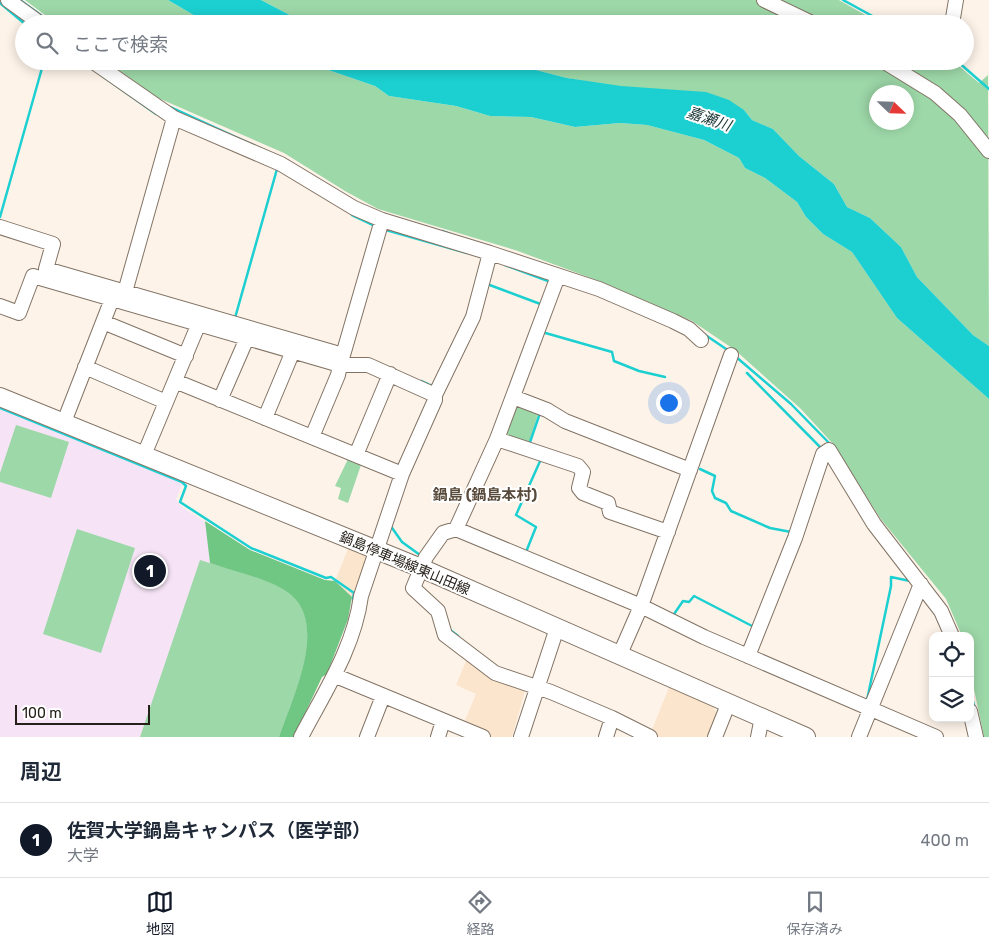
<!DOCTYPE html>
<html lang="ja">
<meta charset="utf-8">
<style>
:root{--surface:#fff;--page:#f6f6f7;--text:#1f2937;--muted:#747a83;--line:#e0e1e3;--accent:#111827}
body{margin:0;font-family:Rubik,"Noto Sans JP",sans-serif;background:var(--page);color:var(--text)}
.controls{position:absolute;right:15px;bottom:15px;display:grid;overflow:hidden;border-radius:10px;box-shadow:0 2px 12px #0003}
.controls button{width:45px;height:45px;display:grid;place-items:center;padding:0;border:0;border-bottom:1px solid var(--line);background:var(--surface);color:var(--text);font:25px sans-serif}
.compass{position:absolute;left:869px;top:85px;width:45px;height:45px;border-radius:50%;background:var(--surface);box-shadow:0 2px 12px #0003;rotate:113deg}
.scale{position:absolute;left:15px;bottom:12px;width:135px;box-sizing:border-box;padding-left:5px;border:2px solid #252019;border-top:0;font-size:14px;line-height:18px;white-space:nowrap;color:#252019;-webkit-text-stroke:4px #fff;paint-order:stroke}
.you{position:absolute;left:668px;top:402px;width:18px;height:18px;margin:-12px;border:4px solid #fff;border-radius:50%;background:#1a73e8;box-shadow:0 0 0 8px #1a73e833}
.badge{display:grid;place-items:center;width:32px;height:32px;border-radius:50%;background:var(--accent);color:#fff;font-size:16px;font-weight:700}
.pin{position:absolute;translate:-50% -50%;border:2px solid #fff;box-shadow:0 1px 5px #0006}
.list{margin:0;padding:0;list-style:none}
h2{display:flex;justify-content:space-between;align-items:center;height:65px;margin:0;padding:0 20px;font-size:21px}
h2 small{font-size:16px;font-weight:400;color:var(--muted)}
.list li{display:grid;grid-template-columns:32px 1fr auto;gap:15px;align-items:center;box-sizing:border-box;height:75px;padding:0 20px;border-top:1px solid var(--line)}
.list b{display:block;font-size:19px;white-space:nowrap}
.list p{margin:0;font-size:16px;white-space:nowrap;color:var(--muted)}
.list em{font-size:16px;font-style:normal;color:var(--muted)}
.icon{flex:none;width:28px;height:28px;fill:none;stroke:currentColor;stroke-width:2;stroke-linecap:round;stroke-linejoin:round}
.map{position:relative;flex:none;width:989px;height:737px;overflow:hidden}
.search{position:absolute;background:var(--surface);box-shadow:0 2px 12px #0003;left:15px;right:15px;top:15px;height:55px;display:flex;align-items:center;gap:12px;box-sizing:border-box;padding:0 18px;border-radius:28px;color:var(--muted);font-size:19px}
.sheet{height:140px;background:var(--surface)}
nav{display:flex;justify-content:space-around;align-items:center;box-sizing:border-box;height:70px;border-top:1px solid var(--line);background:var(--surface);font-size:14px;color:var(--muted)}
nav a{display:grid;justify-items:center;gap:2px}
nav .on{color:var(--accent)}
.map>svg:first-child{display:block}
.built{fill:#fbe5cd}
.education{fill:#f6e4f6}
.green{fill:#9dd8a8;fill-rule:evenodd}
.forest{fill:#70c783}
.water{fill:#1cd0d1}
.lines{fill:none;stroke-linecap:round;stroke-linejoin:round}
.stream{stroke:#1cd0d1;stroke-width:2.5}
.minor-casing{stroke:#827364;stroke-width:16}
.major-casing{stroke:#827364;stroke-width:20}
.minor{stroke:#fff;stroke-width:14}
.major{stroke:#fff;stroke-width:18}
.labels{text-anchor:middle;stroke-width:4;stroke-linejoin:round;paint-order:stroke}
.street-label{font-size:14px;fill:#252019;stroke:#fff}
.water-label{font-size:15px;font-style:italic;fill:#203a3a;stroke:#fff}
.neighbourhood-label{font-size:15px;font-weight:bold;fill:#574a3b;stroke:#fff}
</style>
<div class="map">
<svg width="989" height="737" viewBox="0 0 989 737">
<rect width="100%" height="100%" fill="#fdf3e9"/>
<path class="built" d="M348,549l19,7 -9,36 -6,5 -17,-16z
M468,656l58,31 -14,50h-36l-13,-12 13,-31 -20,-9z
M670,685l42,19 5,10 -9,23h-59z"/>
<path class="education" d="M0,406l184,74 -8,19 6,8 68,43 75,30 10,1 17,16 -4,22 -21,55 -5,3 -28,60h-294z"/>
<path class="green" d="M25,0h143l41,24h-152z
M261,0h578l42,24h-574z
M107,61h195l73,25 14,10 67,10 34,10 41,1 44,10 45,-4 27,2 57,15 35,18 6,10 20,10 32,24 9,15 17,17 29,18 45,66 92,81v338h-5l-14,-67v-34h-8l-16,-37 -66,-81 -46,-73 -33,-36 -66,-59 -43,-29 -93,-40 -84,-31 -137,-41 -33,-18 -61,-38 -128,-56z
M501,61h452l26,22 9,-8 1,271 -16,-11 -56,-58 -16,-30 -31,-29 -23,-11 -13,-23 -35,-28 -26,-27 -21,-9 -8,-10 -177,-32zM876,92h30v30h-30z
M514,402l24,12 -10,32 -28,-10z
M16,425l53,17 -18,56 -51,-16v-9z
M349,457l13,5 -14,41 -10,-4 3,-11 -6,-2z
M77,529l58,19 -34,105 -58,-19z
M200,560c24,8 59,16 80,27 55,29 13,108 -1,150h-139z"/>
<path class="forest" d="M205,521l45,29 75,30 10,1 17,16 -4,22 -21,55 -5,3 -28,60h-15c14,-42 56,-123 0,-150 -21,-11 -47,-16 -69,-24z"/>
<path class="water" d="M168,0h93l46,24h-98z
M302,61h199l66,17 54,8 85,6 23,8 15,10 8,10 21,9 26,27 35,28 13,23 23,11 31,29 16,30 56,58 16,11v53l-92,-81 -45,-66 -29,-18 -17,-17 -9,-15 -32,-24 -20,-10 -6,-10 -35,-18 -57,-15 -27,-2 -45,4 -44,-10 -41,-1 -34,-10 -67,-10 -14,-10z"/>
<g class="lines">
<path class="stream" d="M20,0l33,24
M843,0l44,24
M0,3l25,21
M81,61l9,7
M957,61l32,28
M101,75l55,39
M170,107l118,54
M352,215l21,10
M0,217l44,-156
M386,230l81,23
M442,231l11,4
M505,265l43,16
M487,284l56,21
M235,318l42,-149
M542,332l70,20 2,9 25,10 26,6
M704,334l25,17
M735,356l56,48 41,42
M747,373l76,77
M421,381l13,6
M0,408l182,74 4,4 -6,16 71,46 75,30 5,-1 23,16 -1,6
M529,445l11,-32
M700,469l15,7 -3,15 3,7 11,5 5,8 39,17 21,4
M390,525l12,17 18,13
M526,552l10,-25 -20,-12 25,-56
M672,617l11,-16 6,1 5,-6 60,31
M449,629l9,7
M970,691l5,18
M867,700l24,-114v-9l19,4"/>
<g class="minor-casing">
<path id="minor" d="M8,0l33,24
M764,0l50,24
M952,24l4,-24
M92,61l82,57 107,46 73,44 28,12 108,33 109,36 74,32 16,8 12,11
M883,61l52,32 25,22 29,36
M0,227l53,17 -7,25 297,86 39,-135
M558,276l-61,163 -41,90 -13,4 -17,24 -13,31 25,23 7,24 50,38 56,19 61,26 38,19
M125,292l49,-174
M0,306l19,7 14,-37 307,89h28l67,30v5l-33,74 -41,122c-7,52 -36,95 -60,141
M103,322l83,34
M85,367l81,35
M175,381l227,93
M435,395l38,-78 17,-64
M513,397l34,13 18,11 125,49
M220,400l27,-62
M265,418l28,-67
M64,422l48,-123
M312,437l26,-62 2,-10
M497,439l81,27 5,6 -4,16 4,5 25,10 2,9 58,20
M144,455l55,-132
M356,455l34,-81
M456,529l185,77 63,31 232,100
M620,654l21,-48 90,-251
M748,656l47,-118 28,-84 6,-4 45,74 67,87 11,25
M336,676l147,61
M970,711l6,26
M367,737l16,-41
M438,737l5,-16
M521,737l36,-109
M606,737l6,-19
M715,737l14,-35
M758,737l4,-20
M859,737l62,-153"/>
</g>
<g class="major-casing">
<path id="major" d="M0,397l421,171 385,169"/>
</g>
<use href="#minor" class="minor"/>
<use href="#major" class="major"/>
</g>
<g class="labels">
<g class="street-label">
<text transform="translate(405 563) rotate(23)" y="5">鍋島停車場線東山田線</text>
</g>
<g class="water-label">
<text transform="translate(709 119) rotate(19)" y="5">嘉瀬川</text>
</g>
<g class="neighbourhood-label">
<text x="485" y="500">鍋島 (鍋島本村)</text>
</g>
</g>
</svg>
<div class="controls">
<button><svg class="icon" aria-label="locate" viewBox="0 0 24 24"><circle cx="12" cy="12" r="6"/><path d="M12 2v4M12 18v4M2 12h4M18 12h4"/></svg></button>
<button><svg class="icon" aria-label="layers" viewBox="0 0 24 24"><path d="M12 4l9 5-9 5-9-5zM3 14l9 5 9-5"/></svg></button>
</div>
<svg class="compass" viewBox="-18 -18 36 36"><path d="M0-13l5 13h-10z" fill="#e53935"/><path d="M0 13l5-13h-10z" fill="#747a83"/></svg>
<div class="scale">100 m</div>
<div class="you"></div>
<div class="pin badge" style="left:150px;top:571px">1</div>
<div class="search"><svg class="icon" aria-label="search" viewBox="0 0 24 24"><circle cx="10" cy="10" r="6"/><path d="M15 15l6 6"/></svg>ここで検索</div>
</div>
<section class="sheet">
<h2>周辺<small></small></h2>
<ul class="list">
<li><span class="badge">1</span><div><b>佐賀大学鍋島キャンパス（医学部）</b><p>大学</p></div><em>400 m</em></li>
</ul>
</section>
<nav>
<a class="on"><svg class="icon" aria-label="map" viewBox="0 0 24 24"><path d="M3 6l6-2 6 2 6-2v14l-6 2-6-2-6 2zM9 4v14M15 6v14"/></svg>地図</a>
<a><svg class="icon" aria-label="directions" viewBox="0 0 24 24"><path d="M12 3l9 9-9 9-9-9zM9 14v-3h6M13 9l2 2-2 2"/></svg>経路</a>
<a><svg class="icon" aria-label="saved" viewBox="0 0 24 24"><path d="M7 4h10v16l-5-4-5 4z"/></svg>保存済み</a>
</nav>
